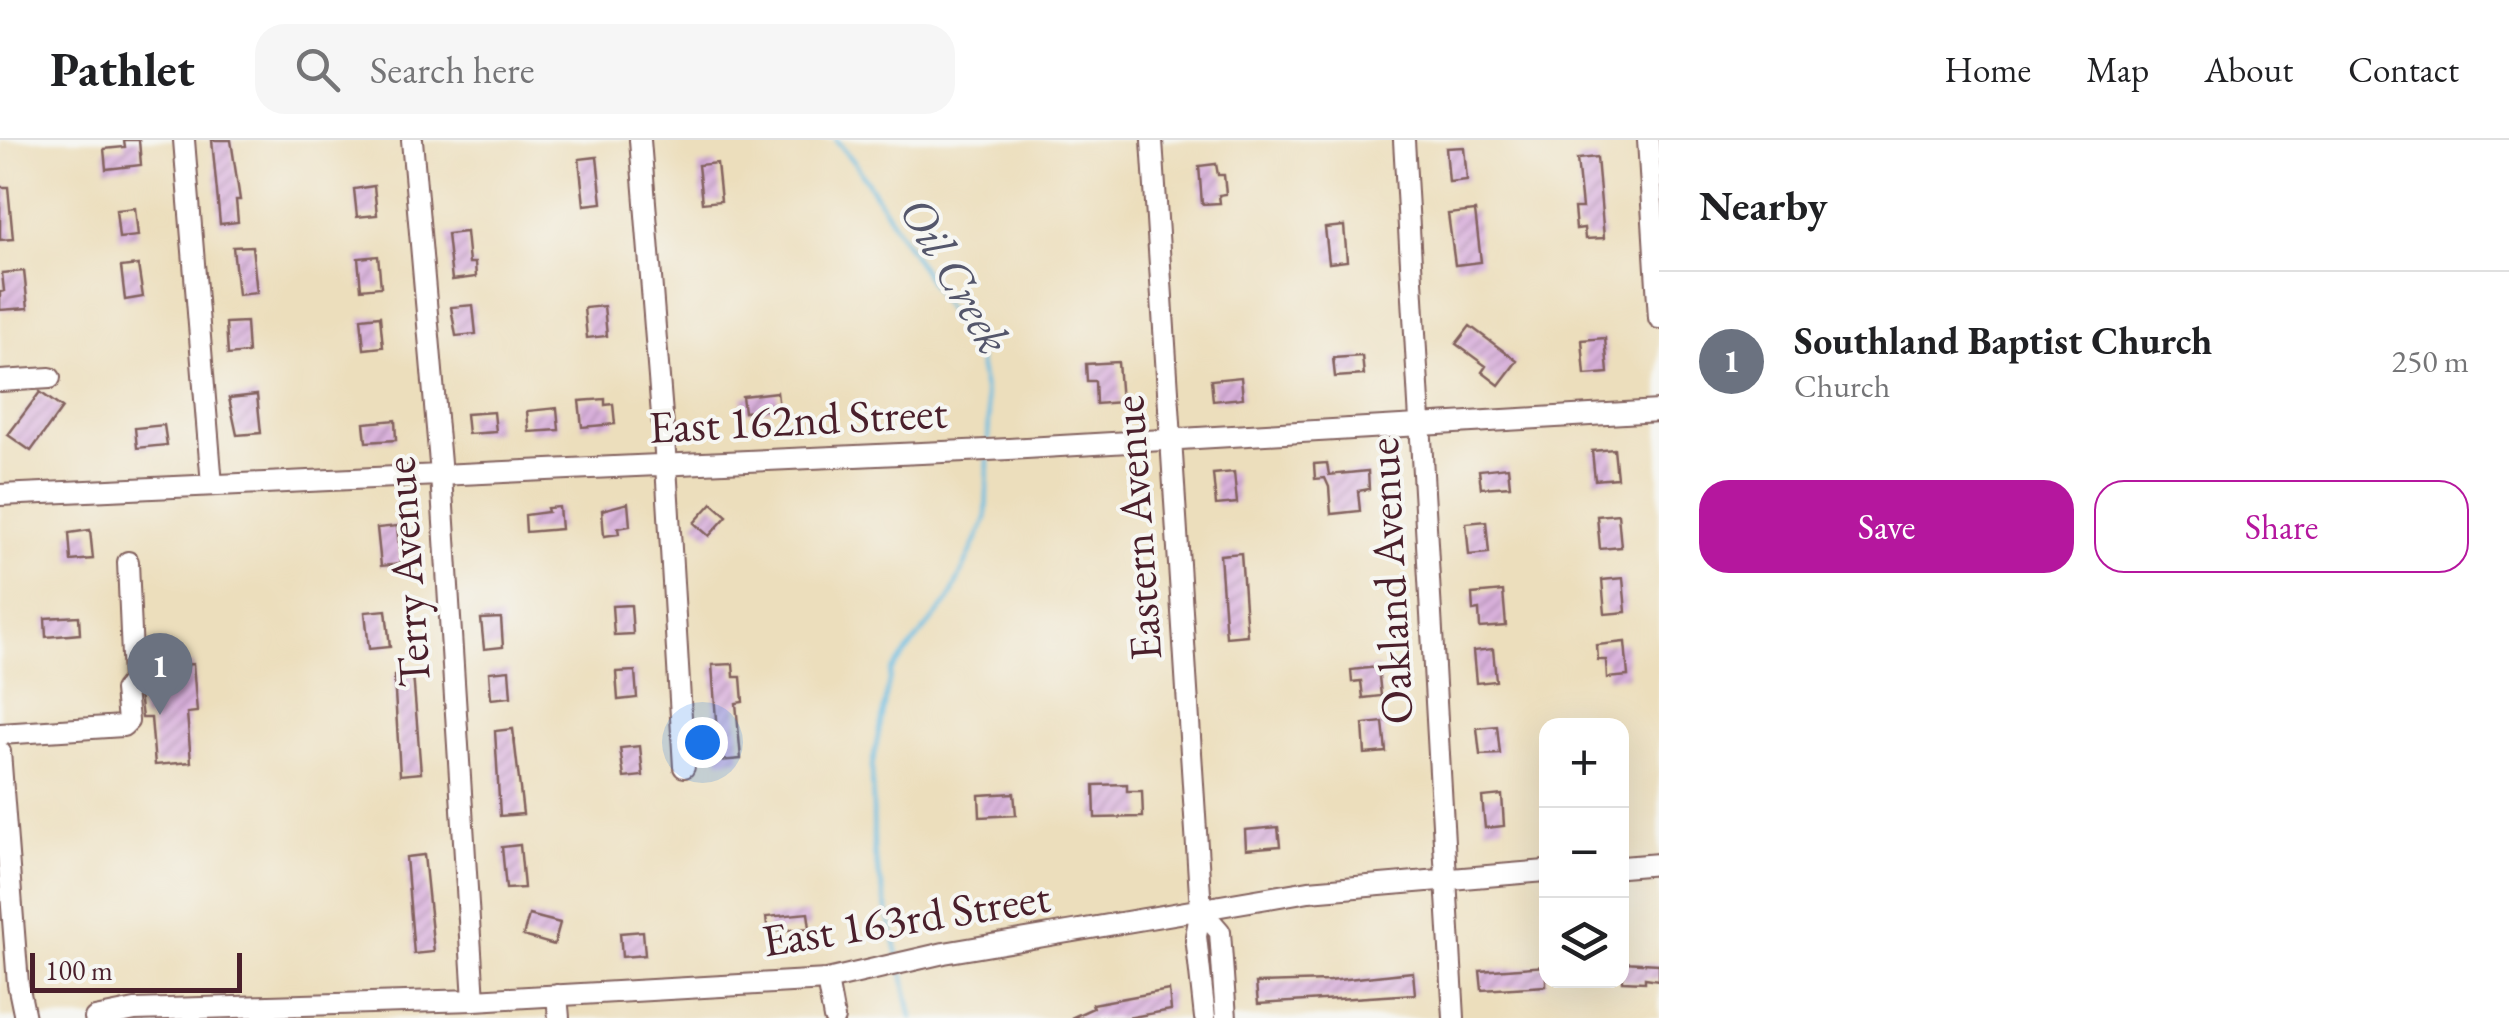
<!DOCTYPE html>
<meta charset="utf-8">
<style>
:root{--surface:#fff;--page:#f6f6f6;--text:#202124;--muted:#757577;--line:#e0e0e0;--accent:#b5179e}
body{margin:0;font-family:"EB Garamond",serif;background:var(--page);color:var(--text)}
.controls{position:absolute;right:30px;bottom:30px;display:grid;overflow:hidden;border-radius:20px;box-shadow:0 10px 40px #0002}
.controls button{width:90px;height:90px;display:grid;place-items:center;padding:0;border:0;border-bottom:2px solid var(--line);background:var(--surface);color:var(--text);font:50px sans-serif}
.scale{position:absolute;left:30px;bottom:25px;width:212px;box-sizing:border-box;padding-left:10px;border:5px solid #4a1f2b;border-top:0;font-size:28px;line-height:35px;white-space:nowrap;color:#4a1f2b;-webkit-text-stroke:8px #f6f6f2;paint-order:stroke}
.you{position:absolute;left:702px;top:602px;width:35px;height:35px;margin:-25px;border:8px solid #fff;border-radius:50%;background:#1a73e8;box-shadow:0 0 0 15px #1a73e833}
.badge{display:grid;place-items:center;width:65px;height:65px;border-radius:50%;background:var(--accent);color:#fff;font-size:32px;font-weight:700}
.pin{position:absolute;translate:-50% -82px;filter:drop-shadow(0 2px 5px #0008)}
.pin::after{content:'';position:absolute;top:52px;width:35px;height:30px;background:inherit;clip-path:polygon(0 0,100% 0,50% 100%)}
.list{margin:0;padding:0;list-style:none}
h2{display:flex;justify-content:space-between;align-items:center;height:130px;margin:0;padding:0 40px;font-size:42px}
h2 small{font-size:32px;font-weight:400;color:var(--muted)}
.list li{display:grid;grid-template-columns:65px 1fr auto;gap:30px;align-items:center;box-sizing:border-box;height:180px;padding:0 40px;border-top:2px solid var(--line)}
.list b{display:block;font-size:38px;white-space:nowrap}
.list p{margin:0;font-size:32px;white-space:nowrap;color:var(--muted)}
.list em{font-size:32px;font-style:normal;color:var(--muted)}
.actions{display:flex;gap:20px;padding:30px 40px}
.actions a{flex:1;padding:22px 0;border:2px solid var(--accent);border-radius:30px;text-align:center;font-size:35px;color:var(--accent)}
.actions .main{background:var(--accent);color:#fff}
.icon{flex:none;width:55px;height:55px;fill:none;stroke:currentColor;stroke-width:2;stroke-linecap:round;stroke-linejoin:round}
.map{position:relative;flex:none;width:1659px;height:878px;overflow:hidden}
header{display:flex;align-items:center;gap:60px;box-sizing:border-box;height:140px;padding:0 50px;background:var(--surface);border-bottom:2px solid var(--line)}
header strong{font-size:48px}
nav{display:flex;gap:55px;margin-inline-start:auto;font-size:35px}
.search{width:700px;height:90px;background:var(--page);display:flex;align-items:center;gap:25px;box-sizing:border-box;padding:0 35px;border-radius:30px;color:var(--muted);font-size:38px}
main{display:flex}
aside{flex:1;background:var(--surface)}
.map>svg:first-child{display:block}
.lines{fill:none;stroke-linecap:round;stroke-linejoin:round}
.stream{stroke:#66bce2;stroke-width:4}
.building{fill:url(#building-hatch)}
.minor-casing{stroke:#83625e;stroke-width:24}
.minor{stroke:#fff;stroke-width:20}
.labels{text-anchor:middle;stroke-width:8;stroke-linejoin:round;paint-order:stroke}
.street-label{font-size:45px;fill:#4a1f2b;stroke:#f6f6f2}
.water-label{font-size:48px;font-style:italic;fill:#54566b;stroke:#f6f6f2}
</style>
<header>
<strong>Pathlet</strong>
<div class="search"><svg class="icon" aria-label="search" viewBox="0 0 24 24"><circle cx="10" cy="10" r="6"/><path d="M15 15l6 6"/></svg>Search here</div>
<nav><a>Home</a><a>Map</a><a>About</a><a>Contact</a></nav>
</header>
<main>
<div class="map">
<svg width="1659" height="878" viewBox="0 0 1659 878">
<defs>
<pattern id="building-hatch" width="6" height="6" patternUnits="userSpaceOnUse" patternTransform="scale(2.5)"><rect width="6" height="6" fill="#d9b1dc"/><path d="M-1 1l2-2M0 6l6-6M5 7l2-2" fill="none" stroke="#b28fb3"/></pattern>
</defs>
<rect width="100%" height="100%" fill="#f6f6f2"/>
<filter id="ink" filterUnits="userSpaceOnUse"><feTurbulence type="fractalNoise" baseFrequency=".01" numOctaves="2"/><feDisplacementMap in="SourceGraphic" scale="20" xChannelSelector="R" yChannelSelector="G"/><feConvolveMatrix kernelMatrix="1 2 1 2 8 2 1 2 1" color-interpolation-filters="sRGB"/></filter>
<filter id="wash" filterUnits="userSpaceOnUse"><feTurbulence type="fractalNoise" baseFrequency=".0048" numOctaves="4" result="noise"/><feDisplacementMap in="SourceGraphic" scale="40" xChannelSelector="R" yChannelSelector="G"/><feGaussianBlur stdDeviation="2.25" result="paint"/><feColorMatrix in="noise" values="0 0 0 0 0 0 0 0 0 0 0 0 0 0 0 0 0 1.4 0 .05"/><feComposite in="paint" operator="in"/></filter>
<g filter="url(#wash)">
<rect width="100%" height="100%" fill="#ecdebc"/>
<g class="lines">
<path class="stream" d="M836,0l20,24 122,194 11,58 -1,28
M898,815l-24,-102 -2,-87 19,-95 58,-71 37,-81 2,-61
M902,829l10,49"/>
</g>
<g id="blocks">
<path class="building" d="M124,0h15l2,25 -35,4 -2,-20 21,-2z
M212,0h19l9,60h-4l2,22 -18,2z
M1464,7l3,33 -18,2 -3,-34z
M597,17l5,46 -18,2 -5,-46z
M1597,17l7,81 -19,1 -1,-11 -8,1 -2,-21h8l-5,-49z
M717,23l4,38 -19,2 -4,-38z
M1216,24l2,11h6l2,19 -7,1 1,8 -18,1 -3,-38z
M374,46l3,29 -20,2 -3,-28z
M0,47h8l5,52 -13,1z
M135,68l3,28 -19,2 -3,-28z
M1475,71l6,51 -26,3 -7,-51z
M1344,86l3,35 -18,2 -4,-35z
M466,92l3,31h6l1,14 -24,3 -5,-46z
M252,106l5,47 -19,2 -5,-48z
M378,116l3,31 -20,2 -3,-31z
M138,125l5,32 -18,3 -4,-33z
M24,131l4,37 -28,2v-18l4,-1 -2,-18z
M473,165l3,29 -20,2 -5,-29z
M604,166l3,30 -20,2 -3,-30z
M380,176l3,31 -19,2 -3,-31z
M246,182l2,31 -20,2 -2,-32z
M1470,186l47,35 -18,24 -17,-13 4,-6 -30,-22z
M1605,198l3,35 -23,2 -3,-35z
M1362,216l2,19 -29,2 -2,-19z
M1118,222l3,40 -25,2 -1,-23h-8l-1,-17z
M1241,237l2,21 -30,3 -2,-21z
M40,252l22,16 -31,43 -23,-16z
M777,252l2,16 -35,4 -2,-16z
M257,255l4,38 -24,2 -8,-37z
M605,259v6l8,-1 2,20 -33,3 -3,-26z
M557,268l2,22 -30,2 -2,-21z
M494,272l2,20 -28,2 -2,-20z
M395,280l1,20 -30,2 -2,-19z
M164,285l3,20 -30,3 -2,-20z
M1614,309l3,29 -22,2 -3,-29z
M1327,323l2,12 39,-4 1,18 -11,2 2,20 -29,3 -2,-27 -4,-9 -10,1 -1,-15z
M1508,327l2,19 -29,2 -2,-18z
M1234,332l3,31 -21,2 -3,-31z
M628,363l2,23 -12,2 1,6 -15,2 -2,-26z
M712,363l15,13 -18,20 -15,-13z
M559,367l2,22 -35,3 -1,-17 23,-3 -1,-4z
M1618,374l3,33 -21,2 -3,-33z
M1486,381l3,32 -20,2 -3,-32z
M397,386l4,38 -20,2 -4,-38z
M90,390l3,29 -22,2 -2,-28z
M1241,413l6,82 -21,2 -6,-82z
M1623,438l3,34 -21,2 -3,-34z
M1503,451l3,35 -26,2 -1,-18 -6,1 -1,-17z
M631,465l2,29 -19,1 -2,-29z
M386,470l4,37 -21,2 -4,-37z
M79,476l1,18 -34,3 -1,-19z
M501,478l2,29 -19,2 -3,-30z
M1625,502l3,34 -21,2 -1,-18h-8l-1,-15z
M1493,509l3,32 -20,2 -3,-32z
M193,524l4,48 -10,1 4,49 -36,3 -4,-47h-9l-3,-24 8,-13 -1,-13z
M733,524l1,13h7l2,25 -7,1 5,56 -22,2 -7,-96z
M1378,527l3,29 -18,2 -2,-17 -9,1 -1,-12z
M509,530l2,27 -20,2 -2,-27z
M635,531l2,27 -19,2 -2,-28z
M413,534l8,99 -21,2 -6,-99z
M1383,582l3,30 -21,2 -2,-30z
M1497,586l3,28 -20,1 -3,-27z
M513,589l10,85 -23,2 -5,-85z
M640,606l3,30 -19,2 -4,-30z
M1127,644v7h15l1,26 -48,1 -1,-33z
M1014,653l2,22 -36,2 -1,-22z
M1502,655l2,31 -19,2 -3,-31z
M1278,687l2,19 -34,3 -1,-19z
M520,705l4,43 -18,1 -4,-42z
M424,715l10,97 -20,2 -8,-97z
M808,773l2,15 -42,4 -2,-15z
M529,775l31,8 -6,22 -31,-9z
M643,791l2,24 -23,2 -2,-24z
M1622,822l37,2v16l-14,-2v4l-23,-1z
M1546,826v20l-64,4 -2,-19z
M1413,832l2,22 -157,10 -2,-21 73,-2z
M1169,850l2,20 -44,8h-56l22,-10 -1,-4z"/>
</g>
</g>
<g filter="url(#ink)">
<use href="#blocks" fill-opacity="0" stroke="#83625e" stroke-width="2.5"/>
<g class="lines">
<g class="minor-casing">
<path id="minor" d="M184,0l28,345
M412,0l29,335 33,525
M640,0l26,325 18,302
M1152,0l49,770 -5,26 9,82
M1404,0l50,878
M1648,0l11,178
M0,241l50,-3
M0,355l1009,-46 650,-38
M0,594l123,-8 5,-5 -3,-31 8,-10 -5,-118
M0,612l18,232 7,34
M1622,727l37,-3
M1201,770l19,22 6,86
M827,840l7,38
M557,855l2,23
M95,878l40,-8 339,-10 353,-20 117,-27 365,-62 237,-20"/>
</g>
<use href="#minor" class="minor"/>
</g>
</g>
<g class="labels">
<g class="street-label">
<text transform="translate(798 279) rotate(-3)" y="16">East 162nd Street</text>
<text transform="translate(1136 388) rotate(-94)" y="16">Eastern Avenue</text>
<text transform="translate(406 432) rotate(-94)" y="16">Terry Avenue</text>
<text transform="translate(1389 441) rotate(-93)" y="16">Oakland Avenue</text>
<text transform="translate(906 778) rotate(-9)" y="16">East 163rd Street</text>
</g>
<g class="water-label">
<text transform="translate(956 135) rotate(60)" y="17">Oil Creek</text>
</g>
</g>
</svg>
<div class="controls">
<button>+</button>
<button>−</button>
<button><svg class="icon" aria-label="layers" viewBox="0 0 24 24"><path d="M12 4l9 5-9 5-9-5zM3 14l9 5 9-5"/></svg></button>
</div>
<div class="scale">100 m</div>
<div class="you"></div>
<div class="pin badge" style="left:160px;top:575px;background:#6b7280">1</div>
</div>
<aside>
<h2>Nearby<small></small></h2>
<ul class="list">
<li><span class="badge" style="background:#6b7280">1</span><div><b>Southland Baptist Church</b><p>Church</p></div><em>250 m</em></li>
</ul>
<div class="actions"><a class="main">Save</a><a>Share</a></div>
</aside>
</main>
